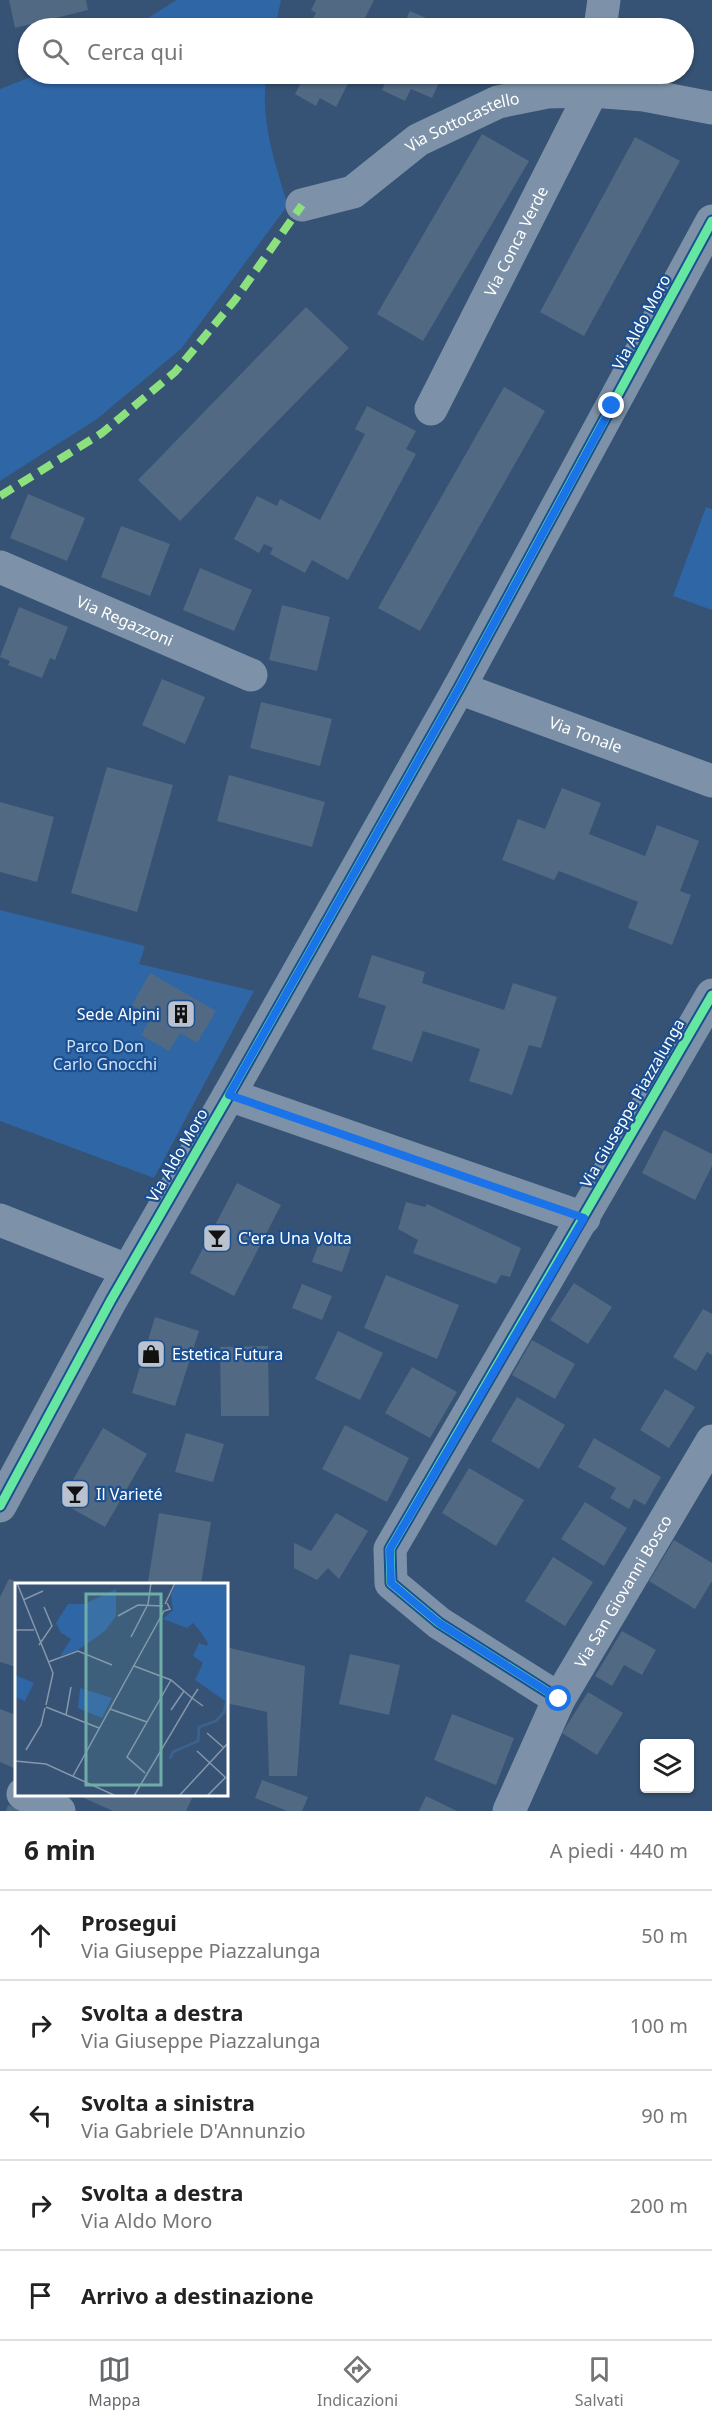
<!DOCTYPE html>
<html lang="it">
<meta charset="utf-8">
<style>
:root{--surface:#fff;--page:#f2f2f2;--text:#222;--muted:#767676;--line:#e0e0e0;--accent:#666a6f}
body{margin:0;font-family:"Noto Sans",sans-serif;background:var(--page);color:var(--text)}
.controls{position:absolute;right:18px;bottom:18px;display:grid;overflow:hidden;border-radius:6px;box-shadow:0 2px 4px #0004}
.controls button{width:54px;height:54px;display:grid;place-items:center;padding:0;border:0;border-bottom:2px solid var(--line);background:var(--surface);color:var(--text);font:30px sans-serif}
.stop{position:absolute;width:18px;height:18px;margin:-14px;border:4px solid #1a73e8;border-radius:50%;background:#fff}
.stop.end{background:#1a73e8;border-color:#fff;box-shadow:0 2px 6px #0008}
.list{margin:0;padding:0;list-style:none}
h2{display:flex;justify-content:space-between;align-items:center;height:78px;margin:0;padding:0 24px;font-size:26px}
h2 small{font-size:20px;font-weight:400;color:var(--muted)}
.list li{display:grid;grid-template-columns:39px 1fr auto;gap:18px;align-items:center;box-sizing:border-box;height:90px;padding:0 24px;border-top:2px solid var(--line)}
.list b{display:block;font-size:22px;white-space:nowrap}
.list p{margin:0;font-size:20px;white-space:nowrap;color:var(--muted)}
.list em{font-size:20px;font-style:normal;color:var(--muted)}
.icon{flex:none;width:33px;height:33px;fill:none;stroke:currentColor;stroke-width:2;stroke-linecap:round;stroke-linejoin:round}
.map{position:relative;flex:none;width:712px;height:1811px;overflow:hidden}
.search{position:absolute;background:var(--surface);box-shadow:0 2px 4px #0004;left:18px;right:18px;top:18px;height:66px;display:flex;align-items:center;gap:15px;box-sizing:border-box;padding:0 21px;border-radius:33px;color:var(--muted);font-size:22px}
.sheet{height:528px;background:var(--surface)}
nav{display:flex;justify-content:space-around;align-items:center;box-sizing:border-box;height:84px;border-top:2px solid var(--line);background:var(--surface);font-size:16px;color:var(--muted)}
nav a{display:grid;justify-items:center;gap:3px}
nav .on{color:var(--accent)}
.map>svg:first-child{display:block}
.green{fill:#2f66a5}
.building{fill:#526984}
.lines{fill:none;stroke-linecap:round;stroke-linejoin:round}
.minor{stroke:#7d92a8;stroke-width:33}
.quiet{stroke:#8de07e;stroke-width:8;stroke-dasharray:15 8;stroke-linecap:butt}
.cycleway-casing{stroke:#1b4f8f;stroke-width:13}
.cycleway{stroke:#66e7a1;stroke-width:9}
.route{stroke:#1a73e8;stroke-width:8}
.labels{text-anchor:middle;stroke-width:4.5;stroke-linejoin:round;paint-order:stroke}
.street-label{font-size:16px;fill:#fff;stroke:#1b4f8f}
.poi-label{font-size:16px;fill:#fff;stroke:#1b4f8f;text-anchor:start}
.park-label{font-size:16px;fill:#cfe3fa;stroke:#1b4f8f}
.inset-river{fill:none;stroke:#3b618d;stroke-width:3}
.inset-road{fill:none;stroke:#8697ac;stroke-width:1.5}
.view{fill:#6fada8;fill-opacity:0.15;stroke:#6fada8;stroke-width:3}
.inset-edge{fill:none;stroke:#fff;stroke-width:3}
</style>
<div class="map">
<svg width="712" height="1811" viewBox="0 0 712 1811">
<rect width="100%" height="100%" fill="#365274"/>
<path class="green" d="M176,0h105l-6,28h-142z
M38,74h229c-8,42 8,90 21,131l-107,144 -84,70 -97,62v-392z
M706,507l6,2v101l-39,-14z
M0,910l145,36 -6,18 115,27 -100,187 -154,-57z"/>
<path class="building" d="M9,0h77l2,10 -73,18z
M316,0h58l-14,28h-52l8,-15 -5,-3z
M410,11l39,17h-47z
M294,74h59l-17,33 -16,-9 -4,8 -21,-12 7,-13 -9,-5z
M381,74h62l-11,24 -21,-9 -6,12 -23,-11 6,-14z
M453,74h21l-4,7z
M482,134l47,27 -106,180 -46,-27z
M635,137l45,24 -96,175 -44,-24z
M306,307l43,41 -169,173 -42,-41z
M504,387l41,24 -125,220 -42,-23z
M367,406l49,25 -10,18 10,5 -68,126 -36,-20 -7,13 -35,-19 3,-6 -9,-4 -5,9 -25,-14 23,-43 20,10 3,-7 40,21 45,-86 -10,-5z
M28,494l57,24 -18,43 -57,-23z
M121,526l49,18 -20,52 -49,-19z
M200,568l52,22 -18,41 -51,-21z
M282,605l48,12 -13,54 -48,-11z
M19,607l49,20 -13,33 -5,-2 -8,20 -34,-13 2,-4 -10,-4z
M162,679l43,18 -20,47 -43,-19z
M261,702l71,17 -12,47 -70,-18z
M107,767l66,18 -36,127 -66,-19z
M229,775l96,27 -13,45 -95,-26z
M562,788l39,15 -12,31 56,22 12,-31 42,16 -19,50 11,4 -19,50 -44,-17 10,-26 -79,-31 -5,9 -52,-20 16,-41 27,10z
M0,802l54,15 -17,65 -37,-10z
M372,955l53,17 -3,11 82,27 9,-27 44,14 -16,51 -12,-3 -17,50 -43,-14 11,-32 -57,-18 -11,31 -40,-13 14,-43 -28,-9z
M150,973l66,38 -19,32 -17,-10 -11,18 -28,-16 11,-19 -20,-11z
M664,1130l48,24v12l-17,34 -53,-27z
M237,1183l44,22 -47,91 -44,-23z
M406,1202l19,5 2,-3 94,44 -11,29 -9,-2 -5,9 -83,-31 5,-13 -20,-11z
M322,1235l29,11 -9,26 -30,-10z
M386,1275l73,30 -22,54 -73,-31z
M574,1283l38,24 -24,37 -38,-24z
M302,1284l30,12 -10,24 -30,-12z
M703,1309l9,5v41l-5,-3 -11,19 -23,-14z
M155,1317l44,14 -24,75 -43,-13z
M338,1331l45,22 -23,47 -45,-21z
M532,1340l43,24 -20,35 -43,-24z
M268,1346l1,70h-48l-1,-69z
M412,1367l45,25 -27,46 -45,-25z
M665,1389l30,18 -26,41 -29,-18z
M517,1397l48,28 -26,44 -48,-28z
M345,1425l64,33 -22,44 -65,-33z
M103,1428l44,26 -42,73 -45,-25z
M186,1433l38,11 -11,38 -38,-10z
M594,1438l67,39 -16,28 -11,-6 -5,10 -19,-11 6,-10 -38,-21z
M469,1468l55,32 -28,46 -54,-33z
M585,1502l42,26 -23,38 -43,-27z
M159,1513l52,9 -10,62h-39l-14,-2z
M336,1513l32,18 -29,48 -11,-11 -11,12 -23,-12v-25l17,8z
M674,1540l38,23v18l-17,28 -46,-28z
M553,1557l40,25 -28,44 -40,-25z
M9,1579l16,5h-9v83l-16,-5v-65z
M622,1631l34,19 -14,25 -18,-10 -12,21 -17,-10z
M226,1647l79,19 -8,110h-28l-2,-64 -41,-9z
M350,1654l50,11 -11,50 -50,-11z
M588,1692l35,21 -26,42 -35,-22z
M0,1709l16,6v54l-16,-7z
M452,1714l62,24 -18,47 -62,-25z
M262,1780l46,17 -6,14h-15l-32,-13z
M75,1794h119l-8,17h-73z
M426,1796l31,15h-38z
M8,1805l14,6h-16z"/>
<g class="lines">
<g class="minor">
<path d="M600,28l4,-28"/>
<path id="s1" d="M302,205l51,-13 65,-52 80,-38 49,-10 45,-1 52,4 68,13"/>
<path id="s2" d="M431,409l161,-318 2,-17"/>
<path id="s3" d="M0,567l251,108"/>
<path id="s4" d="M459,688l253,93"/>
<path d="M229,1095l355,123"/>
<path d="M0,1220l127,50"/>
<path d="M0,1506l111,-206 118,-205 230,-407 253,-467"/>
<path d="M559,1699l-120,-76 -48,-40 -1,-34 322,-554"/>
<path d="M23,1794l36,17"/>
<path id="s5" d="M509,1811l50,-112 153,-258"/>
</g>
<path class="quiet" d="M0,496l102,-63 73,-61 60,-72 67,-95"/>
<g class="cycleway-casing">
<path id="cycleway" d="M0,1506l111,-206 118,-205 230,-407 253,-467
M559,1699l-120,-76 -48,-40 -1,-34 322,-554"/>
</g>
<use href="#cycleway" class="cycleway"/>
</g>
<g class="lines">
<path class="route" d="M559,1699l-120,-76 -48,-40 -1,-34 194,-331 -355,-123 230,-407 153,-282"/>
</g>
<defs>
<g id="building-square" transform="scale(1.5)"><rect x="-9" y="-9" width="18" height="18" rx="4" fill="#b9c2ce" stroke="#1b4f8f"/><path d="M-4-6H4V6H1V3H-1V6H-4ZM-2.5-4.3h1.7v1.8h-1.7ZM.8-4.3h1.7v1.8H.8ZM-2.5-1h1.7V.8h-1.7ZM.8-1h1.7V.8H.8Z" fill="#111"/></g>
<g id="bar-square" transform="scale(1.5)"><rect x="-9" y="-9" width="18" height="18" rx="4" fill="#b9c2ce" stroke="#1b4f8f"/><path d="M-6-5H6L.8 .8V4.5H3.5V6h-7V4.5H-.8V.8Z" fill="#111"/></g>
<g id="shop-square" transform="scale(1.5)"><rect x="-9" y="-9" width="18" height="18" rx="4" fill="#b9c2ce" stroke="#1b4f8f"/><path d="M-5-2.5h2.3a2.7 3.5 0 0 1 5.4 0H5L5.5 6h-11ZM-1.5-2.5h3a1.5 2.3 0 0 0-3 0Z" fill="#111"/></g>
</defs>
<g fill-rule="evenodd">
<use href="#building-square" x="181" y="1014"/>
<use href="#bar-square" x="217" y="1238"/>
<use href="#shop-square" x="151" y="1354"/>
<use href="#bar-square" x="75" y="1494"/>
</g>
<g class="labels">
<g class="street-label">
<text dy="6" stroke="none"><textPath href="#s1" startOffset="184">Via Sottocastello</textPath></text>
<text dy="6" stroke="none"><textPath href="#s2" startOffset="188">Via Conca Verde</textPath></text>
<text transform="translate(641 322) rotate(-62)" y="6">Via Aldo Moro</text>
<text dy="6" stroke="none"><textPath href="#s3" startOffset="136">Via Regazzoni</textPath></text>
<text dy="6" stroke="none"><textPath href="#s4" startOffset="135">Via Tonale</textPath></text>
<text transform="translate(632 1103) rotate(-60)" y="6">Via Giuseppe Piazzalunga</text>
<text transform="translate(177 1155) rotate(-60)" y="6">Via Aldo Moro</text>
<text dy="6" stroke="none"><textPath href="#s5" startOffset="248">Via San Giovanni Bosco</textPath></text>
</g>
<g class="poi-label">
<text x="160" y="1020" text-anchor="end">Sede Alpini</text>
<text x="238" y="1244">C'era Una Volta</text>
<text x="172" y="1360">Estetica Futura</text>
<text x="96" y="1500">Il Varieté</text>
</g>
<g class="park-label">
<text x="105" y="1052">Parco Don<tspan x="105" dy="18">Carlo Gnocchi</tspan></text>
</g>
</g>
<g transform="translate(15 1583)">
<rect width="213" height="213" fill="#365274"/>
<path d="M161,0h52v120l-33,-23 8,-17 -10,-7 6,-13 8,3 1,-3 -8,-12 -7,-8 -6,5 -24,-9 10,-9 -2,-15zM101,6v27l-11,15 -27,19 -18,6 11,-17 -10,-6 -5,-10 12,-19h17zM0,92l19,8 -9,18 -10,-4zM65,105l32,10 -10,20 -24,-10z" fill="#2f66a5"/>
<path class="inset-river" d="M155,176l3,-7 25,-11 1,-14 17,-6 8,-9 4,-16"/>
<path class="inset-road" d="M2,0l36,90 -7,32M8,17l20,-9M150,21l10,-21M103,33l20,-11 25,1M0,47h19M116,54l17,-33 3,-21M24,62l13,-19 -8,-19M33,79l30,-11 34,14M119,83l37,14 21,18 6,-9M31,124l53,21M95,126l37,13M156,127l13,-19M51,132l5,-28M192,150l17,15M11,167l15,-25 4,-17M182,168l28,26M0,178l31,3 70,32M130,190l-18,-16 44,-77M58,193l91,-165 6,-2 -3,-6M119,213l58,-98 11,8M164,213l49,-53M192,213l19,-19"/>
<path class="view" d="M71,11h75v191h-75z"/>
<rect width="213" height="213" class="inset-edge"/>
</g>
</svg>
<div class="controls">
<button><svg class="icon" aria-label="layers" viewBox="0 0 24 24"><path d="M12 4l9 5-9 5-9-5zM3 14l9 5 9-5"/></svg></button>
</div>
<div class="stop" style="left:559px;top:1699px"></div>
<div class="stop end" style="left:612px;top:406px"></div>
<div class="search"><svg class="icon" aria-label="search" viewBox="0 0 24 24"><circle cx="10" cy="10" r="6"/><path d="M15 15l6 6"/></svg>Cerca qui</div>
</div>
<section class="sheet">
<h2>6 min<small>A piedi · 440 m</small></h2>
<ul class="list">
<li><svg class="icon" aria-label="ahead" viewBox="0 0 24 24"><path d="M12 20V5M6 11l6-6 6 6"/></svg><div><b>Prosegui</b><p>Via Giuseppe Piazzalunga</p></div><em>50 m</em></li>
<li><svg class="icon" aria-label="right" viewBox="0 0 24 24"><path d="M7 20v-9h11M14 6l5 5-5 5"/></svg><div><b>Svolta a destra</b><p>Via Giuseppe Piazzalunga</p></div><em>100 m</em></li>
<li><svg class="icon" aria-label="left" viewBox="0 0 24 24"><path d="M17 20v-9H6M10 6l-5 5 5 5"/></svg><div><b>Svolta a sinistra</b><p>Via Gabriele D'Annunzio</p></div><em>90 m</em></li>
<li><svg class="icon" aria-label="right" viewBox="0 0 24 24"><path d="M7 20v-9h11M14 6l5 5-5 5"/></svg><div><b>Svolta a destra</b><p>Via Aldo Moro</p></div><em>200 m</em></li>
<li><svg class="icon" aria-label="arrive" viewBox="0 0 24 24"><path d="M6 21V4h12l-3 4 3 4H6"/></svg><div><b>Arrivo a destinazione</b></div></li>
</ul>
</section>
<nav>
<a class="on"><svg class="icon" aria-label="map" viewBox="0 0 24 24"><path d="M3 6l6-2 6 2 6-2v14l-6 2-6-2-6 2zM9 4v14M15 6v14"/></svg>Mappa</a>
<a><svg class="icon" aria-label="directions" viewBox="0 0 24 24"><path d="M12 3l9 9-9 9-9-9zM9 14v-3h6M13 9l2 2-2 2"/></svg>Indicazioni</a>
<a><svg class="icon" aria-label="saved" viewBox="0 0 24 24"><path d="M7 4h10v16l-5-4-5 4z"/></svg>Salvati</a>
</nav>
